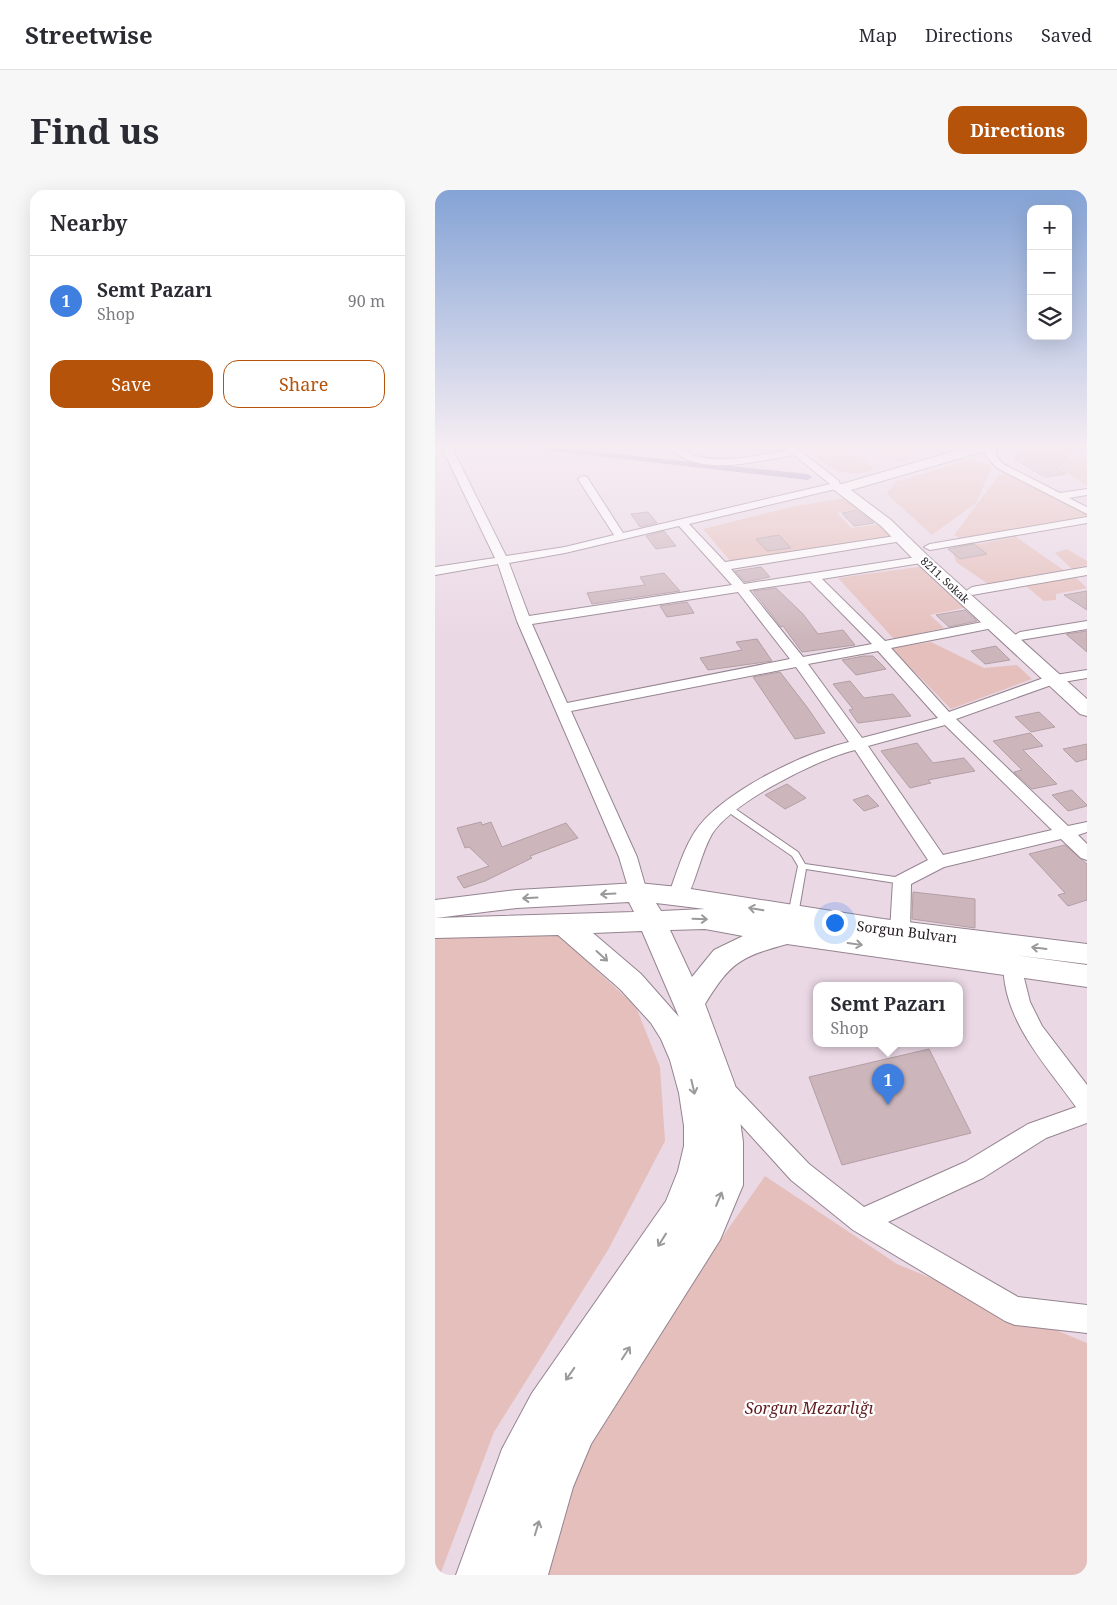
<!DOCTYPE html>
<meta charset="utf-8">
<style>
:root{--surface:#fff;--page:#f7f7f7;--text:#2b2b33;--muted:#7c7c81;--line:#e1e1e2;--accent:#b45309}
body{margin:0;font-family:"Noto Serif",serif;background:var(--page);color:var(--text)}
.controls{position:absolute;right:15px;top:15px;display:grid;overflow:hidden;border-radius:10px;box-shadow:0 5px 20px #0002}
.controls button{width:45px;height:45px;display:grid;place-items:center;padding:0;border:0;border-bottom:1px solid var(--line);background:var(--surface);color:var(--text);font:25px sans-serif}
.you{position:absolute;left:399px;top:732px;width:18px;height:18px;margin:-12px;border:4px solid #fff;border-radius:50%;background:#1a73e8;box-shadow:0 0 0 8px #1a73e833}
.badge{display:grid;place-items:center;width:32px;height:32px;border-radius:50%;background:var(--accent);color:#fff;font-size:16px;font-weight:700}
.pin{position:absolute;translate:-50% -41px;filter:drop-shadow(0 1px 2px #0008)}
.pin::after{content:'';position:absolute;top:26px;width:18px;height:15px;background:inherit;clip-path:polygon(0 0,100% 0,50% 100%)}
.popup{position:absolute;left:378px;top:792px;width:150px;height:65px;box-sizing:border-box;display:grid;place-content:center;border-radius:10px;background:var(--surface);filter:drop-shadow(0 1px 4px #0005);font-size:16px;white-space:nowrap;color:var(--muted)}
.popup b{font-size:19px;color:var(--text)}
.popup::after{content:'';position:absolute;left:50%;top:100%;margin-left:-10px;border:10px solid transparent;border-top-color:var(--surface)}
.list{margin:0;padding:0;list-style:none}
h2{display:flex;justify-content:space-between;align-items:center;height:65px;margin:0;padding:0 20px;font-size:21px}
h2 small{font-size:16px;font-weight:400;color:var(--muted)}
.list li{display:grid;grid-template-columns:32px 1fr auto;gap:15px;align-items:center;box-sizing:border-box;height:90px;padding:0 20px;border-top:1px solid var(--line)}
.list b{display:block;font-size:19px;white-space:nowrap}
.list p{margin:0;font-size:16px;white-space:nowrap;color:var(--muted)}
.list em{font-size:16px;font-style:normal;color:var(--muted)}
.actions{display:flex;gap:10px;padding:15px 20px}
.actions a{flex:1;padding:11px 0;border:1px solid var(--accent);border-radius:15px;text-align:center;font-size:18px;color:var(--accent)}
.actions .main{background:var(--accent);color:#fff}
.icon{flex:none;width:28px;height:28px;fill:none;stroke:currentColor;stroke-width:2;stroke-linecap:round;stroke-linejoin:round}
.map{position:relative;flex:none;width:652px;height:1385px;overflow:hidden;border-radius:15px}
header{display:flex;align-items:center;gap:30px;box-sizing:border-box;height:70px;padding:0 25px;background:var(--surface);border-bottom:1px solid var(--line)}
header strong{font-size:24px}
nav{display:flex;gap:28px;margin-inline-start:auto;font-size:18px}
.intro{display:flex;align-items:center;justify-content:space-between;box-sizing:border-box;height:120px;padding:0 30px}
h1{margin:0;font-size:35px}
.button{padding:12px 22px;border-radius:15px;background:var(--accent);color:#fff;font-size:18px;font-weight:700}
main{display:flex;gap:30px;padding:0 30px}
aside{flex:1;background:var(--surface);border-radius:15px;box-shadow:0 5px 20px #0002}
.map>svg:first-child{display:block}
.green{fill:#e5bfbc}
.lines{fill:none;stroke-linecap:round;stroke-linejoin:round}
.canal{fill:#8e89b9;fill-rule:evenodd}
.building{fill:#ccb6bc;stroke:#b39ea4}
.lane-casing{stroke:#958490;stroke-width:2}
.street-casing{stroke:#958490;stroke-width:2}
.secondary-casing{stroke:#958490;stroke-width:2}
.lane{fill:#fff;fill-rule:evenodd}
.street{fill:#fff;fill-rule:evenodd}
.secondary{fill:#fff;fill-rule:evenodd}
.oneway{stroke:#9c999b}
.labels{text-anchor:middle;stroke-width:4.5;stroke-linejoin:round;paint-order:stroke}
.far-street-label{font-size:11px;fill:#231c21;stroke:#fff}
.street-label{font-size:14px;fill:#231c21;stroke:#fff}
.near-park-label{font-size:16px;font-style:italic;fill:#611b1e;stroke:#fff}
</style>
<header>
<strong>Streetwise</strong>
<nav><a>Map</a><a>Directions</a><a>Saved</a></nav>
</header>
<div class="intro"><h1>Find us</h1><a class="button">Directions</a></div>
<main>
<aside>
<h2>Nearby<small></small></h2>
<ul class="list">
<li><span class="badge" style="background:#3f7fe0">1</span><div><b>Semt Pazarı</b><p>Shop</p></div><em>90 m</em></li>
</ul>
<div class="actions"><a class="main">Save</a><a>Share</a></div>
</aside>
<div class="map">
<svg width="652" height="1385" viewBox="0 0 652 1385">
<rect width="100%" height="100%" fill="#ead8e5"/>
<path class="green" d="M439,256h22l17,12 -14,5z
M411,257l28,20 -2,3c-23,10 -44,-2 -62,-17z
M644,266l8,5v25l-40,-25z
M538,269l19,7 -16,37 -44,32 -45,-41 8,-12z
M571,284l36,14 45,23v8l-124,21 -9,-5 45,-60z
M410,308l18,10 -26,5 14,15 30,-4 12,12 -161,27 -29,-34 88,-22z
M581,347l49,34 -77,13 -32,-22 -3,-10 4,-4z
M632,359l20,12v4l-15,4 -17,-16z
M490,376l43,41 -38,8 14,13 -50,11 -56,-61z
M639,386l13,12 -31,6v6l-12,1 -21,-17z
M496,452l53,26 33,-3 15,14 -81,30 -60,-61z
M124,745l77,72 24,60 5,74 -57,109 -114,182 -54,143h-5v-638z
M330,986l132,88 190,79v232h-540l26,-102 48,-90z"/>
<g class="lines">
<path class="canal" d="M74,256h29l270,28 4,3 -4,3z"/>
</g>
<path class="building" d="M595,256h46l-19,23 9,5 -21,3 -31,-18z
M422,320l17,13 -20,3 -12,-13z
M213,322l9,11 -17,4 -9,-13z
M229,341l12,15 -20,3 -10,-13z
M344,345l12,13 -24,3 -11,-12z
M539,354l13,10 -27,5 -12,-10z
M326,377l9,10 -25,5 -10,-11z
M229,383l16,18 -88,13 -5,-11 58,-8 -5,-8z
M341,398l27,26 15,20 25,-4 12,15 -53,7 -19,-26 -2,1 -28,-36z
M652,401v19l-23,-15z
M252,412l7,11 -27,4 -7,-11z
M530,420l12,11 -28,6 -13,-12z
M652,441v21l-21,-18z
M322,449l15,22 -64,9 -8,-12 42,-8 -6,-8z
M561,456l14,14 -25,4 -14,-13z
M429,466h9l13,13 -30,6 -14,-15z
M345,482l27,35 18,26 -30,6 -42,-62z
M415,491l14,17 29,-4 18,22 -53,7 -9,-13 4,-1 -20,-25z
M604,522l16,15 -24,5 -16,-15z
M595,543l13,13 -20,4 34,34 -25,5 -18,-17 8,-2 -29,-29z
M482,553l16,20 31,-5 11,13 -47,9 3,3 -21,5 -29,-37z
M652,554v15l-11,3 -13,-13z
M352,594l19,14 -21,11 -20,-14z
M637,600l15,15v1l-19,5 -16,-16z
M433,605l11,11 -15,5 -11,-11z
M46,632l1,3 9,-3 11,25 64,-24 12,15 -48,18 2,2 -47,23 -21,7 -7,-11 32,-11 -20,-19 -4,1 -8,-20z
M630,655l22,19v36l-19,6 -10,-11 7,-2 -36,-39z
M478,702l62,7v29l-63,-9z
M494,859l42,84 -129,32 -33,-88z"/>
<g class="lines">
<g class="lane-casing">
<path id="lane" d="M290,616h6l67,46 7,12 97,14 4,3 -4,3 -96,-15 -8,46 -2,2h-6l-2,-2 10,-49 -6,-10 -67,-46 -1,-2z"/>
</g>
<g class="street-casing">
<path id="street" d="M233,256c12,0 19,8 32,11 28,6 60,-2 88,-7l-4,-4h10l45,35 1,7 -151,36 36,38 177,-27 6,3 -6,3 -171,28 13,15 179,-28 6,4 -2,2 -105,17 63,62 108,-21 5,1 2,3 -2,3 -107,21 58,64 100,-36 38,-6v8l-30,5 -101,36 112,107 19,-4v10l-9,3 9,9v16l-6,-2 -20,-19 -117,28 -33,17 -1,47 -3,5 -7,2 -7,-2 -3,-5 3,-50 2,-4 33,-17 -73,-110c-37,9 -123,52 -143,84 -12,21 -15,46 -27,67l-7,1 -7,-1 -3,-5c9,-23 16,-51 31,-70 30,-37 105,-73 150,-84l-53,-75 -225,44 66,146 10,35 -2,5 -7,1 -7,-1 -12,-40 -102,-236 -19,-57 -63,11v-8l60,-9 -52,-108 5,-3 5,3 53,106 59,-9 49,-12 -36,-56 5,-3 4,1 36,56 207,-49 -36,-29c-38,6 -96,24 -126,-9zM244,336l53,59 -203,31 -20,-53 56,-10zM375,391l62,63 -69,13 -54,-67zM303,402l52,67 -223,44 -35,-79zM443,461l60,67 -76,20 -54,-74zM510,535l107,105 -109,25 -75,-109z
M525,256h10l1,1 -5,3z
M554,256h11l-4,4v6l7,8 57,29 27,-4v6l-18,3 18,9v7l-90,-46 -11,-12v-7z
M652,327v6l-157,27 -6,-3 6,-3z
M652,377v8l-115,20 -6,-4 6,-4z
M652,431v8l-67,11 -7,-4 7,-4z
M578,769l7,3 10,40 12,24 45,59v38l-41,15 -63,40 -95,44 130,75 69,8v28l-72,-8 -10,-4 -152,-91 -62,-50 -78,-86 -4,-7 4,-7 8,-3 8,3 80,84 55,43 101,-45 63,-38 48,-17c-27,-38 -63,-76 -71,-123 -1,-8 -3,-15 1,-22z"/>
</g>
<g class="secondary-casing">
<path id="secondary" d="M537,256h21l-1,3 -141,41 40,30 38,37 158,142v17l-7,-2 -163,-151 -36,-37 -52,-40 2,-3 11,1z
M203,693l40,4 205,32 204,25v20l-73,-9 73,10v22l-300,-43c-47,13 -56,18 -82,60l30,81 8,57v43l-23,55 -129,204 -18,43 -25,88h-92l46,-126 30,-56 134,-192 12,-30 6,-25v-20l-5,-33 -9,-33 -9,-21 -10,-16 -31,-34 -62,-54 -123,3v-38l82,-10zM194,712l5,10 -198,6 81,-10zM221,713l49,6 -44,2zM270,739l38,7 -29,14 -22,27 -22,-47zM207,741l37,86 -38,-43 -48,-41z"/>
</g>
<use href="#lane" class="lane"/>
<use href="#street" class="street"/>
<use href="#secondary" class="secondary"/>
</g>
<defs><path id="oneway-shaft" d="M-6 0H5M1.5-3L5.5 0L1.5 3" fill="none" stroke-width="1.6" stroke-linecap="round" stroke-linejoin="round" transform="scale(1.25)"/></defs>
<g class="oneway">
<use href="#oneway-shaft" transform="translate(173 704) rotate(177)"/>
<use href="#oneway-shaft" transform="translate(95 708) rotate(177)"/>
<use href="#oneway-shaft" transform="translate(321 719) rotate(-170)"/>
<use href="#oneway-shaft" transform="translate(265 729) rotate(2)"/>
<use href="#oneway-shaft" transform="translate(420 754) rotate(8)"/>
<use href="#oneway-shaft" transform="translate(604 758) rotate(-173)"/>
<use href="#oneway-shaft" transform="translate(167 766) rotate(42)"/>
<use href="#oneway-shaft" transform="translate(258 897) rotate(77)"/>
<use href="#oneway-shaft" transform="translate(284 1009) rotate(-67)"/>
<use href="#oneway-shaft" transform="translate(227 1050) rotate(122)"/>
<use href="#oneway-shaft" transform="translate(191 1163) rotate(-57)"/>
<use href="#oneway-shaft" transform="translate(135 1184) rotate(125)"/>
<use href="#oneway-shaft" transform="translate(102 1338) rotate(-73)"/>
</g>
<linearGradient id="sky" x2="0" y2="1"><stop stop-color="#84a3d5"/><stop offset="0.57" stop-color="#f6edf3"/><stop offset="1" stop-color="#f6edf3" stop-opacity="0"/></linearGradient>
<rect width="652" height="450" fill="url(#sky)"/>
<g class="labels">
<g class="far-street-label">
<text transform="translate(510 390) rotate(43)" y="4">8211. Sokak</text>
</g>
<g class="street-label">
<text transform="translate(472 742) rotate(7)" y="5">Sorgun Bulvarı</text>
</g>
<g class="near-park-label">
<text x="374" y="1224">Sorgun Mezarlığı</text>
</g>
</g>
</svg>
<div class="controls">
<button>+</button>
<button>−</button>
<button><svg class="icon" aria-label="layers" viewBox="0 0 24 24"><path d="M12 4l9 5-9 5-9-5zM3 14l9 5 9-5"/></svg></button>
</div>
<div class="you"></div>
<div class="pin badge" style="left:453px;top:915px;background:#3f7fe0">1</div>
<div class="popup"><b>Semt Pazarı</b>Shop</div>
</div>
</main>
